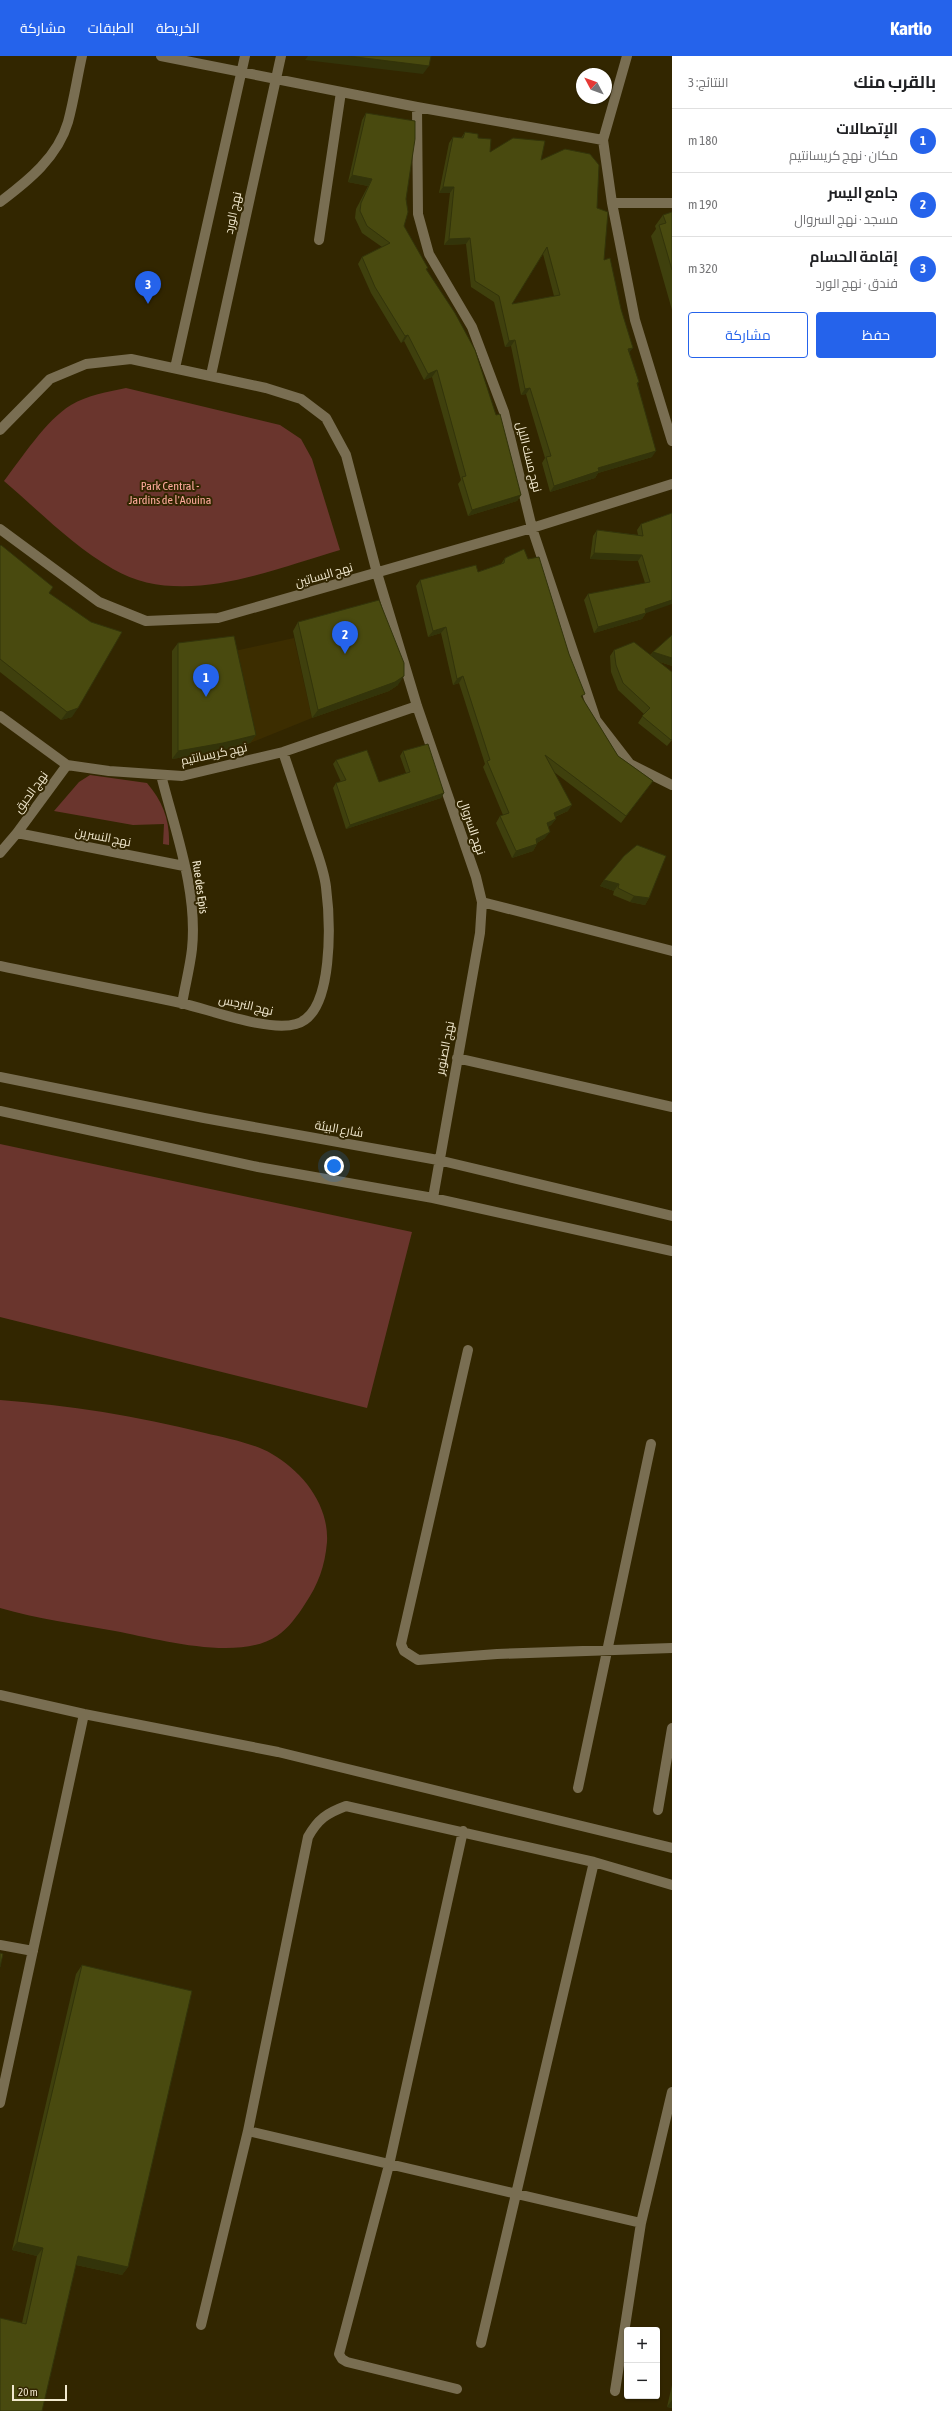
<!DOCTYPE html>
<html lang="ar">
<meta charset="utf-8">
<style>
:root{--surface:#fff;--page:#f2f2f2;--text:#202124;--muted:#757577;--line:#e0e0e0;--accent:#2563eb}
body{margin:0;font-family:"Asap Condensed",Cairo,sans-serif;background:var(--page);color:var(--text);direction:rtl}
.controls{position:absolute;right:12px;bottom:12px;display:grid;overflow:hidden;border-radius:4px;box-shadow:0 1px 3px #0004}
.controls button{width:36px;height:36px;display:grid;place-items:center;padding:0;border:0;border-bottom:1px solid var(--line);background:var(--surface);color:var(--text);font:20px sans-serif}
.compass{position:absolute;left:576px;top:12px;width:36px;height:36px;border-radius:50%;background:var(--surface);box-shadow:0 1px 3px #0004;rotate:311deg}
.scale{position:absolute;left:12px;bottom:10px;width:55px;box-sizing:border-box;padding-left:4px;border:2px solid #f2e9cf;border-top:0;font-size:11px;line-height:14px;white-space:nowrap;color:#f2e9cf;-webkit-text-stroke:3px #322600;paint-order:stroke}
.you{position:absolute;left:334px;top:1110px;width:14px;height:14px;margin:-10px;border:3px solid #fff;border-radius:50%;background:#1a73e8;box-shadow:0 0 0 6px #1a73e833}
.badge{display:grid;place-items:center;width:26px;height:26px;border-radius:50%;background:var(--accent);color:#fff;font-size:13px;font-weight:700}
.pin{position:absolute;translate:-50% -33px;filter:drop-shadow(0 1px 2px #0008)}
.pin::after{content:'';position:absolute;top:21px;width:14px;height:12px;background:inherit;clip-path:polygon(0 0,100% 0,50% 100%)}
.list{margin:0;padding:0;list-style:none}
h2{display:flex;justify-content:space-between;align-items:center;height:52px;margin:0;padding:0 16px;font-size:17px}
h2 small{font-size:13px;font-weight:400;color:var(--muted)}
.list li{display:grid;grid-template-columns:26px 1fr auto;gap:12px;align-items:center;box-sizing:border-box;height:64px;padding:0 16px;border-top:1px solid var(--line)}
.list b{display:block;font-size:15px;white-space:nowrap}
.list p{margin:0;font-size:13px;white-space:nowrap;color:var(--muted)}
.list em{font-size:13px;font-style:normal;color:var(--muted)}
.actions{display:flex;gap:8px;padding:12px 16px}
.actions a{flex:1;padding:9px 0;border:1px solid var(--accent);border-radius:4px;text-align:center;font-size:14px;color:var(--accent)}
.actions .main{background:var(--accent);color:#fff}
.map{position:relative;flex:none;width:672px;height:2355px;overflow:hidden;direction:ltr}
header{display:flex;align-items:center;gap:24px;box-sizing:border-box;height:56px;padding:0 20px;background:var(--accent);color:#fff}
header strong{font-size:19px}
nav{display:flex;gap:22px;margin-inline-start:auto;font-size:14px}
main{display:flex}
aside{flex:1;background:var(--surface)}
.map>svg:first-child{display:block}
.built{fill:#3c2d00}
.green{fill:#6a352d}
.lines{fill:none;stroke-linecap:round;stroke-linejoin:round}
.minor{stroke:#796e52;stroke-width:10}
.wall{fill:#3f400d;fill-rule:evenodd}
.shaded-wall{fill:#33340a}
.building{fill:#494a0f;stroke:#33340a;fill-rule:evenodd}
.labels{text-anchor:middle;stroke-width:4;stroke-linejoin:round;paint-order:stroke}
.street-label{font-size:12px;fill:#f2e9cf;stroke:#322600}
.park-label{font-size:12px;fill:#feaa9c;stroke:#322600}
</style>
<header>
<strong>Kartio</strong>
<nav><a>الخريطة</a><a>الطبقات</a><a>مشاركة</a></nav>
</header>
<main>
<aside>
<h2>بالقرب منك<small>النتائج: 3</small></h2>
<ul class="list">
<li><span class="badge">1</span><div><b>الإتصالات</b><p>مكان · نهج كريسانتيم</p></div><em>180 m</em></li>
<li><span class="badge">2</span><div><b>جامع اليسر</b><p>مسجد · نهج السروال</p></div><em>190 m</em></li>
<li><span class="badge">3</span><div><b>إقامة الحسام</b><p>فندق · نهج الورد</p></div><em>320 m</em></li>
</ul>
<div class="actions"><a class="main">حفظ</a><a>مشاركة</a></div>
</aside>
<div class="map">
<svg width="672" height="2355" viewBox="0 0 672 2355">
<rect width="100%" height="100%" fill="#322600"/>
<path class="built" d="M294,582l18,80 -62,25 -20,-91z"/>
<path class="green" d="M126,332l154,37 21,14 11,20 28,91c-69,20 -159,59 -227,19 -40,-23 -74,-58 -109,-88 17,-22 42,-61 67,-76 17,-10 36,-13 55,-17z
M90,719l57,8c16,19 23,37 22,62l-6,-1 1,-20 -31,1 -79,-14 25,-29z
M0,1088l412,88 -45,176 -367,-91z
M0,1344c69,5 137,16 205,33 21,5 48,10 67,21 31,18 57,51 55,88 -2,24 -9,43 -22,62 -7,11 -17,25 -28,32 -39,26 -119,3 -162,-5 -38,-7 -78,-12 -115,-23z"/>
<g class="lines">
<path class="minor" d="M161,0l256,51 186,33
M627,0l-24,84 9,63 23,117 37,121
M417,51l1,107 11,40 43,73 32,85 28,116 64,192 34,44 42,21
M0,146c28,-21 58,-45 68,-80 6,-22 9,-44 14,-66
M612,147h60
M319,184l22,-148
M175,312l70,-312
M211,319l70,-319
M0,374l50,-51 36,-15 45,-5 135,29 35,11 25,19 20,37 31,118 40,133 59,171 6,25 190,49
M0,473l99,73 47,19 72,-3 314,-90 140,-44
M0,660l67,49 42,6 73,5 101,-24 134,-46
M161,719c14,56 37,116 31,174 -2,18 -7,37 -10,55
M17,777l167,33
M0,797l17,-20 50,-68
M0,910c60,13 121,24 181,37 30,7 87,29 115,21 39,-10 34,-106 30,-137 -2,-18 -10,-37 -16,-55 -9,-27 -18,-54 -27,-80
M457,1002l215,49
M0,1021l204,41 234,42 234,56
M0,1055l258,56 175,31 239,53
M433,1142l47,-265 2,-31
M468,1294l-67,294 3,7 14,9 79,-6 175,-6
M0,1639l84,19 194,38 394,96
M578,1732l73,-344
M658,1754l14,-82
M0,1889l33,6
M0,2047l84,-389
M248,2075l393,92
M201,2269l47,-194 60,-294c10,-18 19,-24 38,-31l248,56 78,23
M481,2287l113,-481
M457,2333l-110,-27 -5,-3 -3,-5 50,-189 74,-334
M615,2335l26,-168 31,-131"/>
</g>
<path class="wall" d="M366,57l40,86 -2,27 23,44 94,225 -4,6 -49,15 -10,-32 3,-4 -29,-103 -8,3 -20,-39 -3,2 -30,-50 -13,-29 4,-7 20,-10 -20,-14 -7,-15 1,-9 12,-23 -20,-4 14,-62z
M465,76l13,6 12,14 51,8 56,48 7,52 34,124 14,73 -54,16 -3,5 -45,14 -8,-29 3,-5 -19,-64 -5,1 -10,-49 -6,1 -11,-45 -23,-15 -5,-43 -22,1 6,-52h-11l10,-50 4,-6 8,1zM543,198l11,42 -42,8z
M672,156v98l-21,-74 5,-7 -1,-3 8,-11z
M672,457l-26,100 -4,6 -48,14 -10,-33 4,-6 57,-11 -7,-22 -48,-2 3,-23 4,-6 41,5 -1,-5 4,-6z
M0,490l49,47 23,124 -11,3 -61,-48z
M505,502l77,140 36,58 35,25 -32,42 -67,-51 14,39 -13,6 1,2 -5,6 -3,2 -3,11 -8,5v1l-4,7 -21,7 -16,-35 4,-7 3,-1 -20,-48 2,-3 -26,-81 -6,2 -12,-52 -13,4 -12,-51 4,-6 58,-8 23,-8z
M298,566l100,63 -9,6 -77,27 -19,-87z
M672,579v31l-15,-5 15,11v68l-5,6 -29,-23 6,-9 -26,-24 -7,-18 -1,-16 4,-6 36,5 3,-3z
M178,587l78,92 -6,8 -33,9 -45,7v-108z
M403,695l41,42 -3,5 -95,31 -13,-41 3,-5 5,-1 -8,-18 3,-4 43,22 27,-9 -6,-17z
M666,800l-17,42 -4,7 -15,-3 -17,-7 1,-4 -14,-5 4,-6z
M82,1909l46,302 -6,8 -46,-10 -34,146 -20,-88 15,-67 -25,-6 64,-276z
M672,2329v23l-5,-1z"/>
<path class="shaded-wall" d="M308,0h40l81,10 -6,8 -118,-14z
M352,119l20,4 -4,7 -20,-4z
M443,131h11l-4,6h-11z
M470,182l-4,6 -22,1 5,-6z
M408,279l-4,6 -3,2 4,-7z
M515,284l-4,6 -6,1 4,-6z
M633,292l-5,6v-5z
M437,314l-5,7 -8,3 4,-6z
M530,332l-4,6 -5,1 4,-6z
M656,395l-4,6 -54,16 -3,5 -45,14 4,-6 44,-18z
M521,439l-4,6 -49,15 4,-6z
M594,497l48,2 -4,6 -48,-2z
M672,544v4l-31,11 4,-6z
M646,557l-4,6 -48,14 4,-6z
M446,571l-5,6 -13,4 5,-6z
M653,596l19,6v8l-23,-8z
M404,620l-6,9 -9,6 -77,27 6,-8z
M463,620l-4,7 -6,2 4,-6z
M78,652l-6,9 -11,3 6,-8z
M256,679l-6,8 -33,9 -45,7 6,-8z
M444,737l-3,5 -95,31 4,-4z
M572,749l-4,6 -19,8 5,-6z
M556,763l-5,6 -8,5 4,-7z
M550,776l-5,6 -13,8 4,-7z
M537,788l-4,7 -21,7 4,-7z
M604,824l15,4 -5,7 -14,-5z
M634,840l15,2 -4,7 -15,-3z
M17,2186l26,6 -6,8 -25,-6z
M78,2200l50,11 -6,8 -50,-11z
M672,2344v8l-5,-1z"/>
<path class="building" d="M348,0h83l-2,10z
M366,57l49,8v18l-9,60 2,13 -4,14 24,42 -2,1 29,44 20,37 21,65 4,-1 21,81 -49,15 -10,-33 4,-1 -29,-106 -9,4 -20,-39 -3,1 -30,-49 -13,-30 28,-14 -23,-17 -7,-15 1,-8 11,-24 -20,-4z
M465,76l13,2v4l13,1 -1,13 23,-14 32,3 -4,19 24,-11 25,5 9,11 -2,43 11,4 -4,48 6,-2 11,51 12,39 -5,1 11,33 -2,1 19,68 -58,17 1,3 -45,15 -8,-29 5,-1 -21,-68 -5,1 -10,-49 -6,1 -10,-45 -24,-15 -5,-43 -21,1 5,-52h-11l10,-50 10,1zM547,191l13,48 -48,9z
M672,156v58l-13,-45 7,-2 -3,-8z
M672,457v87l-27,9 1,4 -48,14 -10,-33 62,-12 -8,-27 -48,-2 3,-23 46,6 -2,-12z
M1,489l52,42 -4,6 42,29 31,10 -44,76 -11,4 -67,-53v-113z
M524,493l4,10 11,-2 30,97 16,40 -4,2 37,60 35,25 -27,35 -81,-61 27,50 -18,8 2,6 -9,4 3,9 -14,7 1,5 -21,7 -16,-35 9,-3 -22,-52 3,-1 -27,-84 -6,3 -11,-52 -13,4 -13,-51 56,-15 2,7 26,-9 1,-5z
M379,544l25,63v13l-9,6 -77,28 -20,-88z
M672,579v23l-19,-6z
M234,580l22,99 -33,8 -45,8v-108z
M634,586l38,30v67l-1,1 -29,-24 8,-8 -27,-25 -7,-18 -2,-15z
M428,688l16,49 -94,32 -14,-42 10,-3 -10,-20 31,-10 12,32 31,-10 -7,-21z
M637,789l29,11 -17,42 -15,-2 -16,-8 1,-4 -15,-4 20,-24z
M0,1897l3,1 -3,13z
M82,1909l110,26 -64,276 -50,-11 -36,155h-42v-93l26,6 17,-76 -26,-6z"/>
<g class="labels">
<g class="street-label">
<text transform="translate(233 157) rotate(-78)" y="4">نهج الورد</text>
<text transform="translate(529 401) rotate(76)" y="4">نهج مسك الليل</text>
<text transform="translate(324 519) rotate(-16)" y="4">نهج البساتين</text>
<text transform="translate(214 698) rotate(-12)" y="4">نهج كريسانتيم</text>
<text transform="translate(31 736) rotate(-54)" y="4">نهج الحبق</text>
<text transform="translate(472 771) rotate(71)" y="4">نهج السروال</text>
<text transform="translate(103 781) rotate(11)" y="4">نهج النسرين</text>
<text transform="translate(200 831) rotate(82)" y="4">Rue des Epis</text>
<text transform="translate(246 949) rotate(13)" y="4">نهج النرجس</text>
<text transform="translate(445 992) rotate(-79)" y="4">نهج الصنوبر</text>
<text transform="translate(339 1073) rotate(10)" y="4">شارع البيئة</text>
</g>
<g class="park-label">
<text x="170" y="434">Park Central -<tspan x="170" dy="14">Jardins de l'Aouina</tspan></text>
</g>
</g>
</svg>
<div class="controls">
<button>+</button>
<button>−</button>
</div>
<svg class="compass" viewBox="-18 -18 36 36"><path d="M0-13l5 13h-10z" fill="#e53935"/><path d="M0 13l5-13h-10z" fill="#757577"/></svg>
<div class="scale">20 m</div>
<div class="you"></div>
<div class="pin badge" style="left:206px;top:641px">1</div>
<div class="pin badge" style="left:345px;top:598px">2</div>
<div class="pin badge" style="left:148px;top:248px">3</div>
</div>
</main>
